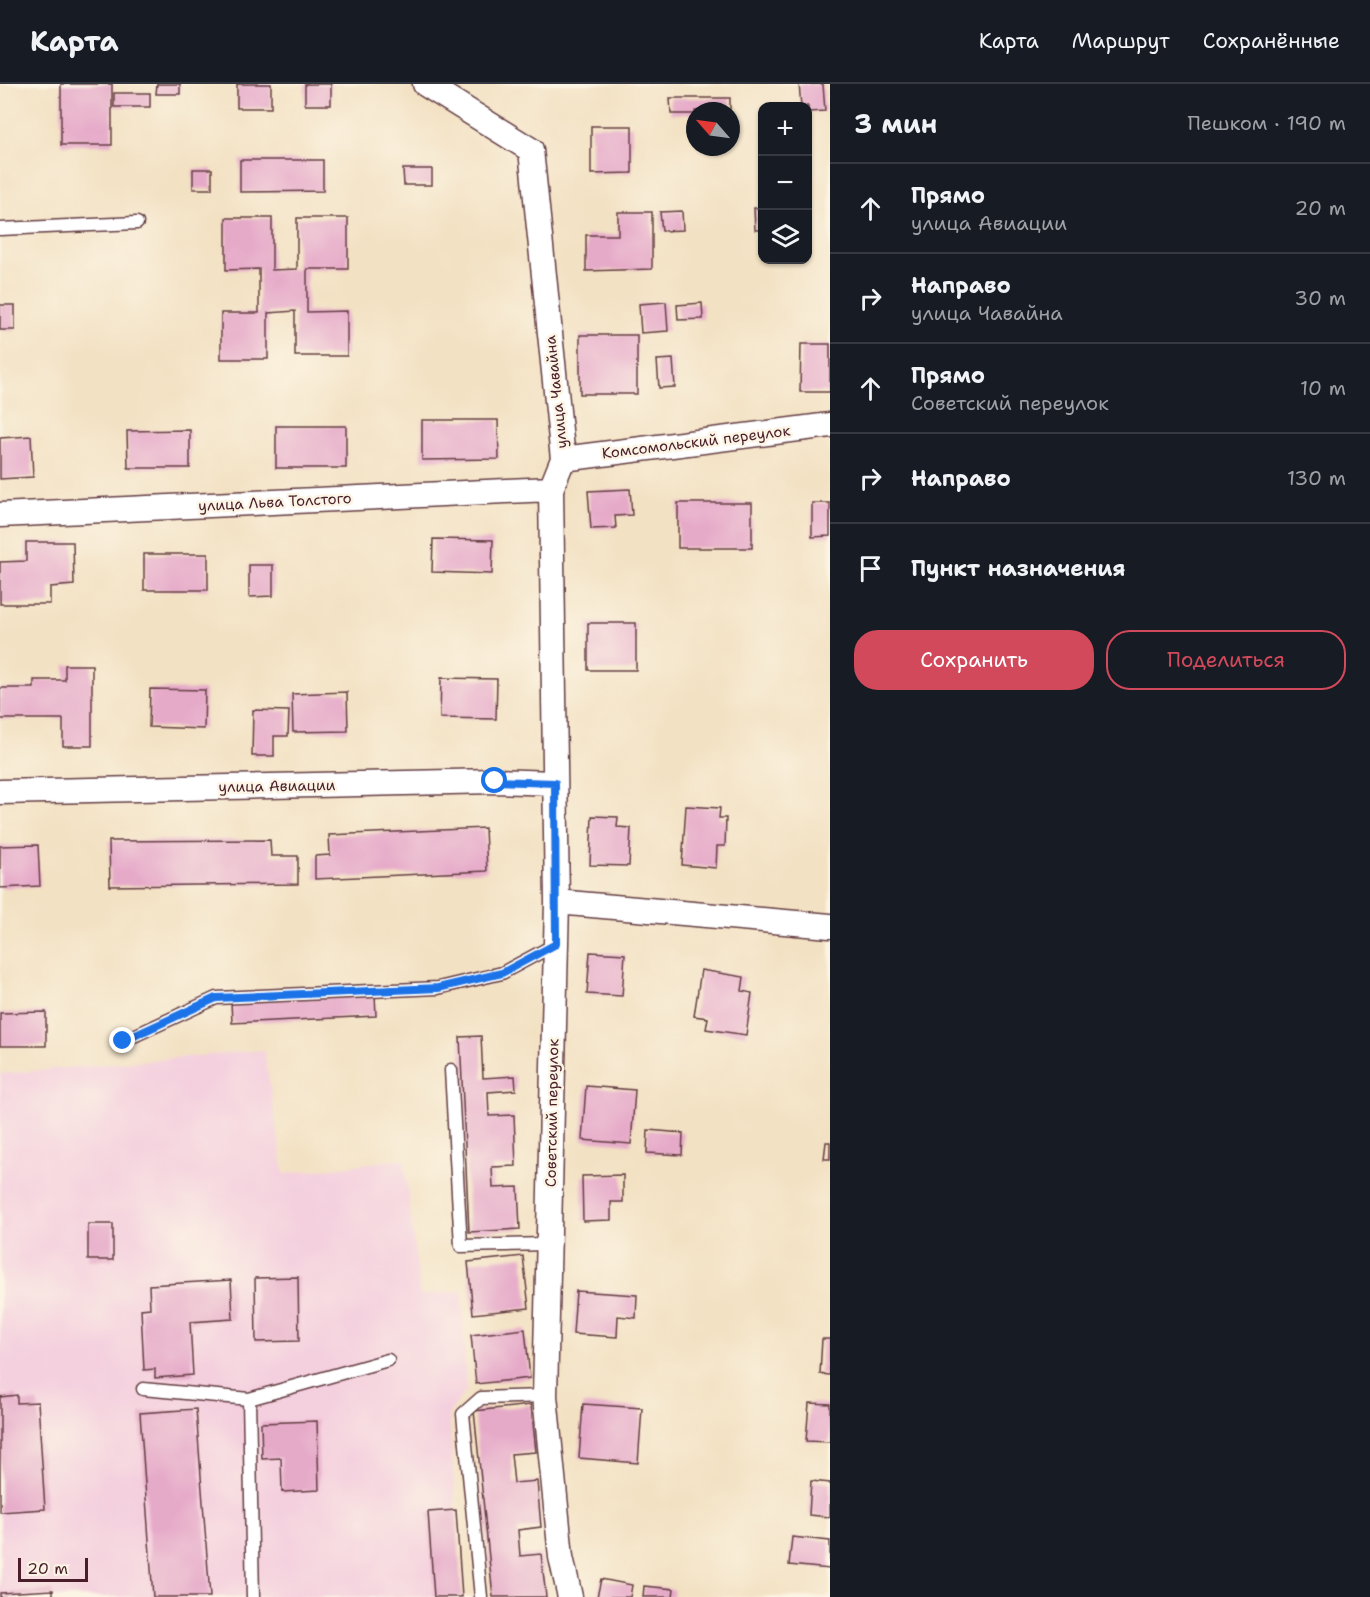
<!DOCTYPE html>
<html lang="ru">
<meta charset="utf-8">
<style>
:root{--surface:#171b24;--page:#242831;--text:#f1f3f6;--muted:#9ea1a6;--line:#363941;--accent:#d1495b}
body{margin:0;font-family:"Shantell Sans",sans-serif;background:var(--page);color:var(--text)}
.controls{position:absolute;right:18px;top:18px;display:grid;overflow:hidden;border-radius:12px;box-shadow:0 2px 4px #0004}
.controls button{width:54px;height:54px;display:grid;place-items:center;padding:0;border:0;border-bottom:2px solid var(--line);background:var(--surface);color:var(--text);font:30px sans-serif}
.compass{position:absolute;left:686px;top:18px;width:54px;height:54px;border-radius:50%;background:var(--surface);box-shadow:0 2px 4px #0004;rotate:298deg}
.scale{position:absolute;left:18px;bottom:15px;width:70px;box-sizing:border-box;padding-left:6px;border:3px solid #4a1f2b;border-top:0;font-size:16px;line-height:21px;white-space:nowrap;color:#4a1f2b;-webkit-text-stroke:4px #fcf5e5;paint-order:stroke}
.stop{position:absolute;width:18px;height:18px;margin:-14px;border:4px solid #1a73e8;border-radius:50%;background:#fff}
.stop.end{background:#1a73e8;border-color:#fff;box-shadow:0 2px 6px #0008}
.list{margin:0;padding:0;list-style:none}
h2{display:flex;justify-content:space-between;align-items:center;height:78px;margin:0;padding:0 24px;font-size:26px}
h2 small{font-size:20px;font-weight:400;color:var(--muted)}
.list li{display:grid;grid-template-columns:39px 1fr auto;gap:18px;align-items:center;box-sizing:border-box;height:90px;padding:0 24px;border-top:2px solid var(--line)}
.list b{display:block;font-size:22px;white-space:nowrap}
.list p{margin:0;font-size:20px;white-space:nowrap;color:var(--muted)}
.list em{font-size:20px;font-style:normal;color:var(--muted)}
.actions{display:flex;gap:12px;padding:18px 24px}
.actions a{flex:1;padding:14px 0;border:2px solid var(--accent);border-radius:24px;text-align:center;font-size:21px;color:var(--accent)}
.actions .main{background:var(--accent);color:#fff}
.icon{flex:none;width:33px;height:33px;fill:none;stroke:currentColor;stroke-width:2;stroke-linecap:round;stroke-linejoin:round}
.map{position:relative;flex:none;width:830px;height:1513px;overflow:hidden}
header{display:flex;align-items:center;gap:36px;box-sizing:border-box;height:84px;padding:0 30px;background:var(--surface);border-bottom:2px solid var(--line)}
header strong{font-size:28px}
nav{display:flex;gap:33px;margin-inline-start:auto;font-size:21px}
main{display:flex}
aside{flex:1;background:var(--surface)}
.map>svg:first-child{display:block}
.built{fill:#f4cfde}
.building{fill:#e6aac9}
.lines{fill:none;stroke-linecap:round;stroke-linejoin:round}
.lane-casing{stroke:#633c42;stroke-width:15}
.street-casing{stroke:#633c42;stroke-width:27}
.lane{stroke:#fff;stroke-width:12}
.street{stroke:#fff;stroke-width:24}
.route{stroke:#1a73e8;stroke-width:8}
.labels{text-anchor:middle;stroke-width:5;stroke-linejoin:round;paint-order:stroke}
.street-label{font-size:15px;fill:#4a1f2b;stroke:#fcf5e5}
</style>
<header>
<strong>Карта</strong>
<nav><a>Карта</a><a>Маршрут</a><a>Сохранённые</a></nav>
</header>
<main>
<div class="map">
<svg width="830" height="1513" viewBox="0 0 830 1513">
<rect width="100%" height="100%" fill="#fcf5e5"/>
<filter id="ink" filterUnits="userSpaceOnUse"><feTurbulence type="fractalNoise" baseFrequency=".0167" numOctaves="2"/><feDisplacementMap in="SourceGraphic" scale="12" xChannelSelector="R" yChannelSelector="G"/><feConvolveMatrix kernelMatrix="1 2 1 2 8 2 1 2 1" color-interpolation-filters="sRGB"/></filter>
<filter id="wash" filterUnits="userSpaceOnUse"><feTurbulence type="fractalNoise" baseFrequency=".008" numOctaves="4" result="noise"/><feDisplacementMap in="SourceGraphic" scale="24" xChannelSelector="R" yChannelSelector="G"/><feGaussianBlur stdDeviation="1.35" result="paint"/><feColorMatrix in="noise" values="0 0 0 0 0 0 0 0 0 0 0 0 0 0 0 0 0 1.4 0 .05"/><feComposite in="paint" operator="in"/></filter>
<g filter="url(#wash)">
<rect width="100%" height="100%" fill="#f3e1c3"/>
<path class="built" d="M264,966l20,124 120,-15 16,136 42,-4 4,100 -17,22 13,184h-462v-523z"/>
<g id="blocks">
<path class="building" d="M61,0h51v61h-51z
M157,0h23v10h-24z
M237,0h34v24h-34z
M305,0h26v21h-26z
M799,0h24l2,27 -17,1v-6h-7z
M114,9h36v14h-36z
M670,14h60v13h-35v3h-24z
M591,42h41v47l-41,1z
M240,76h83v31l-83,1z
M193,85h19v20h-19z
M403,85h29v16h-28z
M754,124h8v22h-7z
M682,127l1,19 -21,1 -2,-19z
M618,128h34v57l-66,2v-36h32z
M226,134h46v52l25,-1v-51h51v51h-41v43l40,-1v45h-52v-45l-27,2v46h-47v-46h38v-44l-33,1z
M666,218l2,29 -27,2 -2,-29z
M702,219l1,16 -25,1 -1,-15z
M0,221h15v25h-15z
M580,251h57v59h-57z
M801,260h29v48h-30z
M673,275l2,28 -16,1 -2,-28z
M422,336h76l1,39 -77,1z
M276,342h70v42h-70z
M190,346v38h-62l-1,-37z
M31,352l2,41 -33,2v-41z
M630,405l2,26 -17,1 1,12 -25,1 -3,-38z
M678,419h74v45h-74z
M812,419h18v33l-18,1z
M433,455l60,1 -1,34 -60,-2z
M26,458h47l1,43 -24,2v17h-50v-42l26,-1z
M144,470h64v36h-64z
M249,481h24v31l-24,1z
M588,539h48v47h-48z
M65,581h27v81h-29v-27h-63v-31h34v-8h31z
M441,594l56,1 -1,40 -56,-1z
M150,605l55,1 -1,39 -55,-2z
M347,608l1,39 -55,1 -1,-38z
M253,626l36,1 -1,25h-14v20h-22z
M686,722l34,2 -1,10h7l-1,28h-8l-1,22 -34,-3z
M592,732l26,1 -1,10 14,1 -2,38 -39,-1z
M485,744l2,43 -172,8v-23l15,-1 -1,-20z
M270,756l1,16h27v28l-188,2 -1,-45z
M38,761l2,41 -40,2v-42z
M590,868l35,2 -3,42 -35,-2z
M701,886l43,7 -2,14 10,2 -6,42 -40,-6 2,-11 -14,-2z
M375,911l1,21 -144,7 -1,-22z
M46,928v34h-46v-33z
M481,952l2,42 32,-2 1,14 -28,2 1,24 25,-1 2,51 -24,1 1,21 25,-1 2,42 -51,3 -9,-195z
M586,1002l49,4 -4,54 -49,-4z
M648,1046l35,3 -1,22 -35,-2z
M826,1058h4v17h-6z
M623,1091v27h-12v18l-28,1 -1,-45z
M88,1140h25v36h-25z
M523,1172l6,52 -56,6 -5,-52z
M298,1193l1,64 -43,1 -1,-64z
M231,1196l2,39 -43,3 3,53 -38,3v-9l-11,1 -3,-61 9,-1 -1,-23z
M576,1207l61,4 -1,23 -18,-2 -1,21 -44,-3z
M525,1245l5,49 -54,6 -5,-49z
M822,1255h8v36l-10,-1z
M17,1311v8l21,-1 7,107 -45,3v-115z
M809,1319l21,1v38l-24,-1z
M583,1320l59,4 -4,55 -59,-5z
M531,1321l5,47 -25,2 3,29 23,-2 4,46 -23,3 2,26 21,-2 5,43h-53l-19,-186z
M196,1325l14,188h-57l-13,-184z
M317,1337l2,69 -37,2 -1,-34 -19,1 -1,-36z
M811,1397l19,2v34l-21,-2z
M456,1426l6,87h-28l-6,-85z
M792,1453l38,4v28l-41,-4z
M601,1495l31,6 -2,12h-33z
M644,1502l30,3 -1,8h-30z
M53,1506v7h-53v-4z"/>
</g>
</g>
<g filter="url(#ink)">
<use href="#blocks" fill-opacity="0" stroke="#633c42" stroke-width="1.5"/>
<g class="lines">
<g class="lane-casing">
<path id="lane" d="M0,145l137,-6
M123,957l93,-43 222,-10 64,-15 54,-29
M451,986l10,176 87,-2
M143,1305l106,10 139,-39
M249,1315l4,198
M481,1513l-18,-183 18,-16 64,-2"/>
</g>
<g class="street-casing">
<path id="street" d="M425,0l106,66 32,309 -12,30 6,413 -12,494 16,161 9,40
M563,375l267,-34
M0,431l551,-26
M0,708l495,-11 60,2
M557,818l273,24"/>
</g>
<use href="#lane" class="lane"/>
<use href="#street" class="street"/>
</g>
</g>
<g class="lines" filter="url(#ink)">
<path class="route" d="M123,957l93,-43 222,-10 64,-15 54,-29 -1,-161 -60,-2"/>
</g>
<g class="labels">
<g class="street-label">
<text transform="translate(556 308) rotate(-96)" y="5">улица Чавайна</text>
<text transform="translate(696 358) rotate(-7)" y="5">Комсомольский переулок</text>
<text transform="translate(275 418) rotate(-3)" y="5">улица Льва Толстого</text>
<text transform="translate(277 702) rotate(-1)" y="5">улица Авиации</text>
<text transform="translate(552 1029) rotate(-89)" y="5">Советский переулок</text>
</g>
</g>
</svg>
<div class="controls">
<button>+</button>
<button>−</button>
<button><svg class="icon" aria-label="layers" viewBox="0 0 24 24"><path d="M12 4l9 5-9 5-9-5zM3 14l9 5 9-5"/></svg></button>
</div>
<svg class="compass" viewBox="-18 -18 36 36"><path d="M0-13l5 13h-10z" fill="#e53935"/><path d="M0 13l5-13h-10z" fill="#9ea1a6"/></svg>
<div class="scale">20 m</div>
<div class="stop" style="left:495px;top:697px"></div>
<div class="stop end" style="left:123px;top:957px"></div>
</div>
<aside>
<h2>3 мин<small>Пешком · 190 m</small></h2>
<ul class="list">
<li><svg class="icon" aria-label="ahead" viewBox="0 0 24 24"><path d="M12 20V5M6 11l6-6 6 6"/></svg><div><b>Прямо</b><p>улица Авиации</p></div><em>20 m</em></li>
<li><svg class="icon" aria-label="right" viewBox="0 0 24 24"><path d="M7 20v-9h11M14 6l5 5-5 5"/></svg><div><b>Направо</b><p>улица Чавайна</p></div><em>30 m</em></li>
<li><svg class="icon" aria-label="ahead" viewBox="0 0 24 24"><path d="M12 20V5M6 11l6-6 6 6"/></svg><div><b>Прямо</b><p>Советский переулок</p></div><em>10 m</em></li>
<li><svg class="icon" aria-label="right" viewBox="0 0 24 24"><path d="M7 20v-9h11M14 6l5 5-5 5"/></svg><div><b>Направо</b></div><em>130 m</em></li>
<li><svg class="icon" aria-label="arrive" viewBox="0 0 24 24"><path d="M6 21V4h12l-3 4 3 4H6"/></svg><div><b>Пункт назначения</b></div></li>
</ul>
<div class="actions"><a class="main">Сохранить</a><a>Поделиться</a></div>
</aside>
</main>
